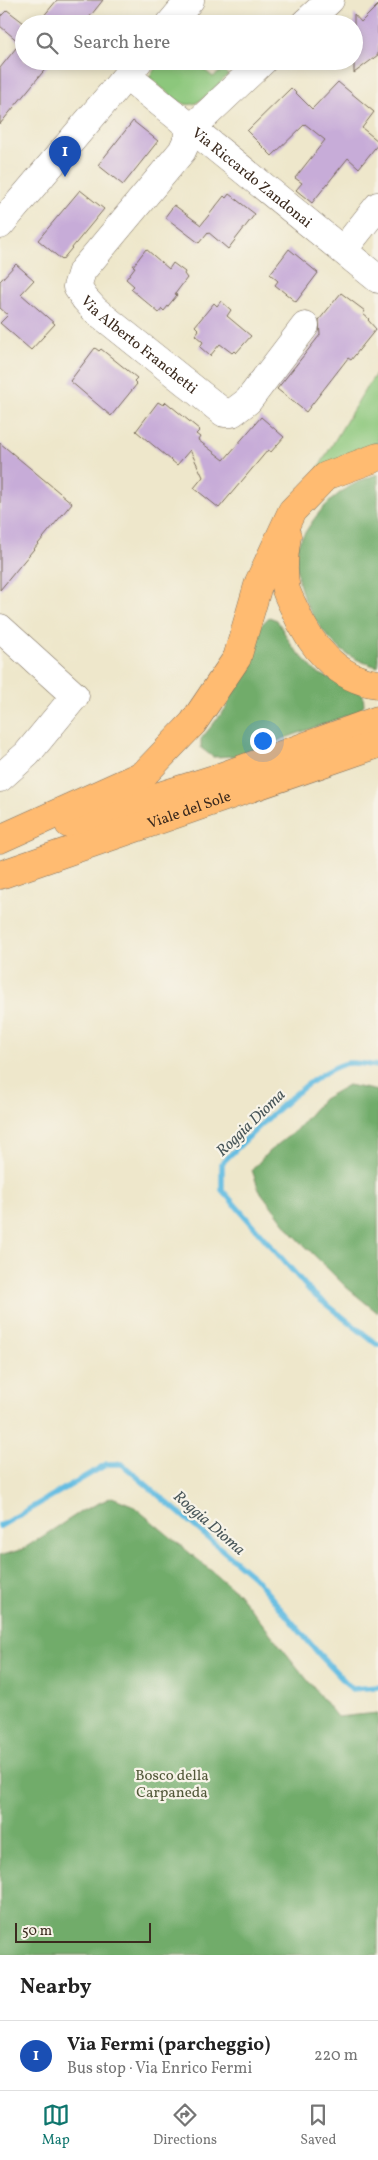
<!DOCTYPE html>
<meta charset="utf-8">
<style>
:root{--surface:#fff;--page:#f6f6f6;--text:#222;--muted:#767676;--line:#e0e0e0;--accent:#0f766e}
body{margin:0;font-family:Vollkorn,serif;background:var(--page);color:var(--text)}
.scale{position:absolute;left:15px;bottom:12px;width:136px;box-sizing:border-box;padding-left:5px;border:2px solid #3b2a1e;border-top:0;font-size:14px;line-height:18px;white-space:nowrap;color:#3b2a1e;-webkit-text-stroke:4px #f7f3e8;paint-order:stroke}
.you{position:absolute;left:262px;top:740px;width:18px;height:18px;margin:-12px;border:4px solid #fff;border-radius:50%;background:#1a73e8;box-shadow:0 0 0 8px #1a73e833}
.badge{display:grid;place-items:center;width:32px;height:32px;border-radius:50%;background:var(--accent);color:#fff;font-size:16px;font-weight:700}
.pin{position:absolute;translate:-50% -41px;filter:drop-shadow(0 1px 2px #0008)}
.pin::after{content:'';position:absolute;top:26px;width:18px;height:15px;background:inherit;clip-path:polygon(0 0,100% 0,50% 100%)}
.list{margin:0;padding:0;list-style:none}
h2{display:flex;justify-content:space-between;align-items:center;height:65px;margin:0;padding:0 20px;font-size:21px}
h2 small{font-size:16px;font-weight:400;color:var(--muted)}
.list li{display:grid;grid-template-columns:32px 1fr auto;gap:15px;align-items:center;box-sizing:border-box;height:70px;padding:0 20px;border-top:1px solid var(--line)}
.list b{display:block;font-size:19px;white-space:nowrap}
.list p{margin:0;font-size:16px;white-space:nowrap;color:var(--muted)}
.list em{font-size:16px;font-style:normal;color:var(--muted)}
.icon{flex:none;width:28px;height:28px;fill:none;stroke:currentColor;stroke-width:2;stroke-linecap:round;stroke-linejoin:round}
.map{position:relative;flex:none;width:378px;height:1955px;overflow:hidden}
.search{position:absolute;background:var(--surface);box-shadow:0 2px 8px #0003;left:15px;right:15px;top:15px;height:55px;display:flex;align-items:center;gap:12px;box-sizing:border-box;padding:0 18px;border-radius:28px;color:var(--muted);font-size:19px}
.sheet{height:135px;background:var(--surface)}
nav{display:flex;justify-content:space-around;align-items:center;box-sizing:border-box;height:70px;border-top:1px solid var(--line);background:var(--surface);font-size:14px;color:var(--muted)}
nav a{display:grid;justify-items:center;gap:2px}
nav .on{color:var(--accent)}
.map>svg:first-child{display:block}
.green{fill:#8cc77b;stroke:#64784c}
.forest{fill:#71ac6b;stroke:#566b44}
.lines{fill:none;stroke-linecap:round;stroke-linejoin:round}
.stream{stroke:#65bde2;stroke-width:5.5}
.building{fill:#c7acd8}
.minor-casing{stroke:#7a6c5b;stroke-width:29}
.highway-casing{stroke:#7a6c5b;stroke-width:29}
.minor{stroke:#fff;stroke-width:28}
.highway{stroke:#ffbb71;stroke-width:28}
.labels{text-anchor:middle;stroke-width:4.5;stroke-linejoin:round;paint-order:stroke}
.street-label{font-size:15px;fill:#3b2a1e;stroke:#f7f3e8}
.park-label{font-size:15px;fill:#53593a;stroke:#f7f3e8}
.water-label{font-size:16px;font-style:italic;fill:#485659;stroke:#f7f3e8}
</style>
<div class="map">
<svg width="378" height="1955" viewBox="0 0 378 1955">
<rect width="100%" height="100%" fill="#f7f3e8"/>
<filter id="ink" filterUnits="userSpaceOnUse"><feTurbulence type="fractalNoise" baseFrequency=".02" numOctaves="2"/><feDisplacementMap in="SourceGraphic" scale="10" xChannelSelector="R" yChannelSelector="G"/><feConvolveMatrix kernelMatrix="1 2 1 2 8 2 1 2 1" color-interpolation-filters="sRGB"/></filter>
<filter id="wash" filterUnits="userSpaceOnUse"><feTurbulence type="fractalNoise" baseFrequency=".0096" numOctaves="4" result="noise"/><feDisplacementMap in="SourceGraphic" scale="20" xChannelSelector="R" yChannelSelector="G"/><feGaussianBlur stdDeviation="1.12" result="paint"/><feColorMatrix in="noise" values="0 0 0 0 0 0 0 0 0 0 0 0 0 0 0 0 0 1.4 0 .05"/><feComposite in="paint" operator="in"/></filter>
<g filter="url(#wash)">
<rect width="100%" height="100%" fill="#eee7cb"/>
<path class="green" d="M161,61h32l20,16 10,-7 5,5c-41,41 -37,37 -79,2z
M378,371v74l-62,27 50,-84z"/>
<path class="forest" d="M378,474v193c-14,-4 -30,-10 -40,-20 -27,-25 -48,-65 -40,-103 2,-5 7,-11 10,-16 17,-27 39,-44 70,-54z
M269,617l8,3 15,26 24,26 47,22 1,11 -7,7 -121,44 -23,1 -12,-9v-9l25,-31 33,-81z
M348,1085l30,6v222l-32,-26 -54,-54 -33,-43 -7,-20 16,-18 27,-21 28,-32z
M112,1497l20,8 106,88 99,124 41,-4v242h-378v-399l23,-7 59,-38z"/>
<g class="lines">
<path class="stream" d="M378,1066c-10,-1 -25,-5 -34,-2 -38,12 -93,71 -122,99v27l90,103 66,52
M0,1526l107,-62h15l132,113 65,77 33,35 26,-2"/>
</g>
<g id="blocks">
<path class="building" d="M57,0h46l-19,24h-47z
M378,5v50l-24,18v-59l7,8z
M7,10l17,13v38h28l-52,63v-56l20,-25 -20,-17v-9z
M338,82l36,30 -12,16 16,13v3l-19,24 -11,-10 -36,45 -16,-13 6,-7 -7,-5 30,-38 -20,-16 -33,32 -25,-25 44,-43 21,21z
M133,121l25,20 -35,44 -25,-20z
M80,190l24,19 -42,51 -24,-20z
M229,194l26,20 -27,35 -20,-17 -9,11 -34,-26 9,-12 27,20 23,-29 2,2z
M146,249l23,20 4,-6 12,9 -1,2 3,4 -12,16 2,1 -13,16 -2,-2 -3,4 -28,-24 3,-3 -8,-7 9,-12 -2,-1z
M289,249l29,24 -22,29 -21,-17 3,-4 -8,-7z
M16,264l18,16 -13,14 34,30 -24,26 -31,-27 8,-8 -8,-7v-27z
M341,293l24,18 -2,3 6,5 -1,1 8,9 -25,31 -3,-2 -42,54 -29,-23 43,-54 -1,-15z
M221,301l10,9 -4,6 24,20 -15,17 -2,-2 -2,2 -12,-9 -10,12 -10,-9 3,-5 -8,-7 4,-5 -4,-4 19,-23 3,3z
M95,348l4,3 2,-2 36,29 -3,3 3,3 -26,32 -41,-35z
M158,402l5,3 3,-3 34,28 -4,4 4,3 -2,3 26,20 37,-43 23,20 -13,15 -3,-2 -49,58 -25,-20 9,-11 -13,-27 -13,15 -41,-34z
M0,443l72,60 -72,87z"/>
</g>
</g>
<g filter="url(#ink)">
<use href="#blocks" fill-opacity="0" stroke="#7a6c5b" stroke-width="1"/>
<g class="lines">
<g class="minor-casing">
<g id="minor">
<path d="M170,24l20,-24"/>
<path d="M304,24l26,-24"/>
<path id="s1" d="M263,61l-70,66 -11,24 -100,120 -5,16 8,12 10,11 129,103h8l16,-12 57,-75"/>
<path id="s2" d="M127,76l251,203"/>
<path d="M0,225l138,-163"/>
<path d="M344,249l34,-43"/>
<path d="M0,628l75,68 -48,58 -27,24"/>
</g>
</g>
<g class="highway-casing">
<g id="highway">
<path d="M287,536c-3,18 -5,36 -1,54 2,6 5,12 8,18 15,36 43,72 84,76"/>
<path d="M69,824l151,-47 158,-57"/>
<path d="M0,839l144,-65 49,-51 44,-65 22,-76 33,-71 34,-35 52,-19"/>
<path id="s3" d="M0,875l378,-131"/>
</g>
</g>
<use href="#minor" class="minor"/>
<use href="#highway" class="highway"/>
</g>
</g>
<g class="labels">
<g class="street-label">
<text dy="5" stroke="none"><textPath href="#s2" startOffset="161">Via Riccardo Zandonai</textPath></text>
<text dy="5" stroke="none"><textPath href="#s1" startOffset="381">Via Alberto Franchetti</textPath></text>
<text dy="5" stroke="none"><textPath href="#s3" startOffset="200">Viale del Sole</textPath></text>
</g>
<g class="park-label">
<text x="172" y="1780">Bosco della<tspan x="172" dy="17">Carpaneda</tspan></text>
</g>
<g class="water-label">
<text transform="translate(250 1122) rotate(-44)" y="6">Roggia Dioma</text>
<text transform="translate(210 1522) rotate(41)" y="6">Roggia Dioma</text>
</g>
</g>
</svg>
<div class="scale">50 m</div>
<div class="you"></div>
<div class="pin badge" style="left:65px;top:177px;background:#1a4fb4">1</div>
<div class="search"><svg class="icon" aria-label="search" viewBox="0 0 24 24"><circle cx="10" cy="10" r="6"/><path d="M15 15l6 6"/></svg>Search here</div>
</div>
<section class="sheet">
<h2>Nearby<small></small></h2>
<ul class="list">
<li><span class="badge" style="background:#1a4fb4">1</span><div><b>Via Fermi (parcheggio)</b><p>Bus stop · Via Enrico Fermi</p></div><em>220 m</em></li>
</ul>
</section>
<nav>
<a class="on"><svg class="icon" aria-label="map" viewBox="0 0 24 24"><path d="M3 6l6-2 6 2 6-2v14l-6 2-6-2-6 2zM9 4v14M15 6v14"/></svg>Map</a>
<a><svg class="icon" aria-label="directions" viewBox="0 0 24 24"><path d="M12 3l9 9-9 9-9-9zM9 14v-3h6M13 9l2 2-2 2"/></svg>Directions</a>
<a><svg class="icon" aria-label="saved" viewBox="0 0 24 24"><path d="M7 4h10v16l-5-4-5 4z"/></svg>Saved</a>
</nav>
